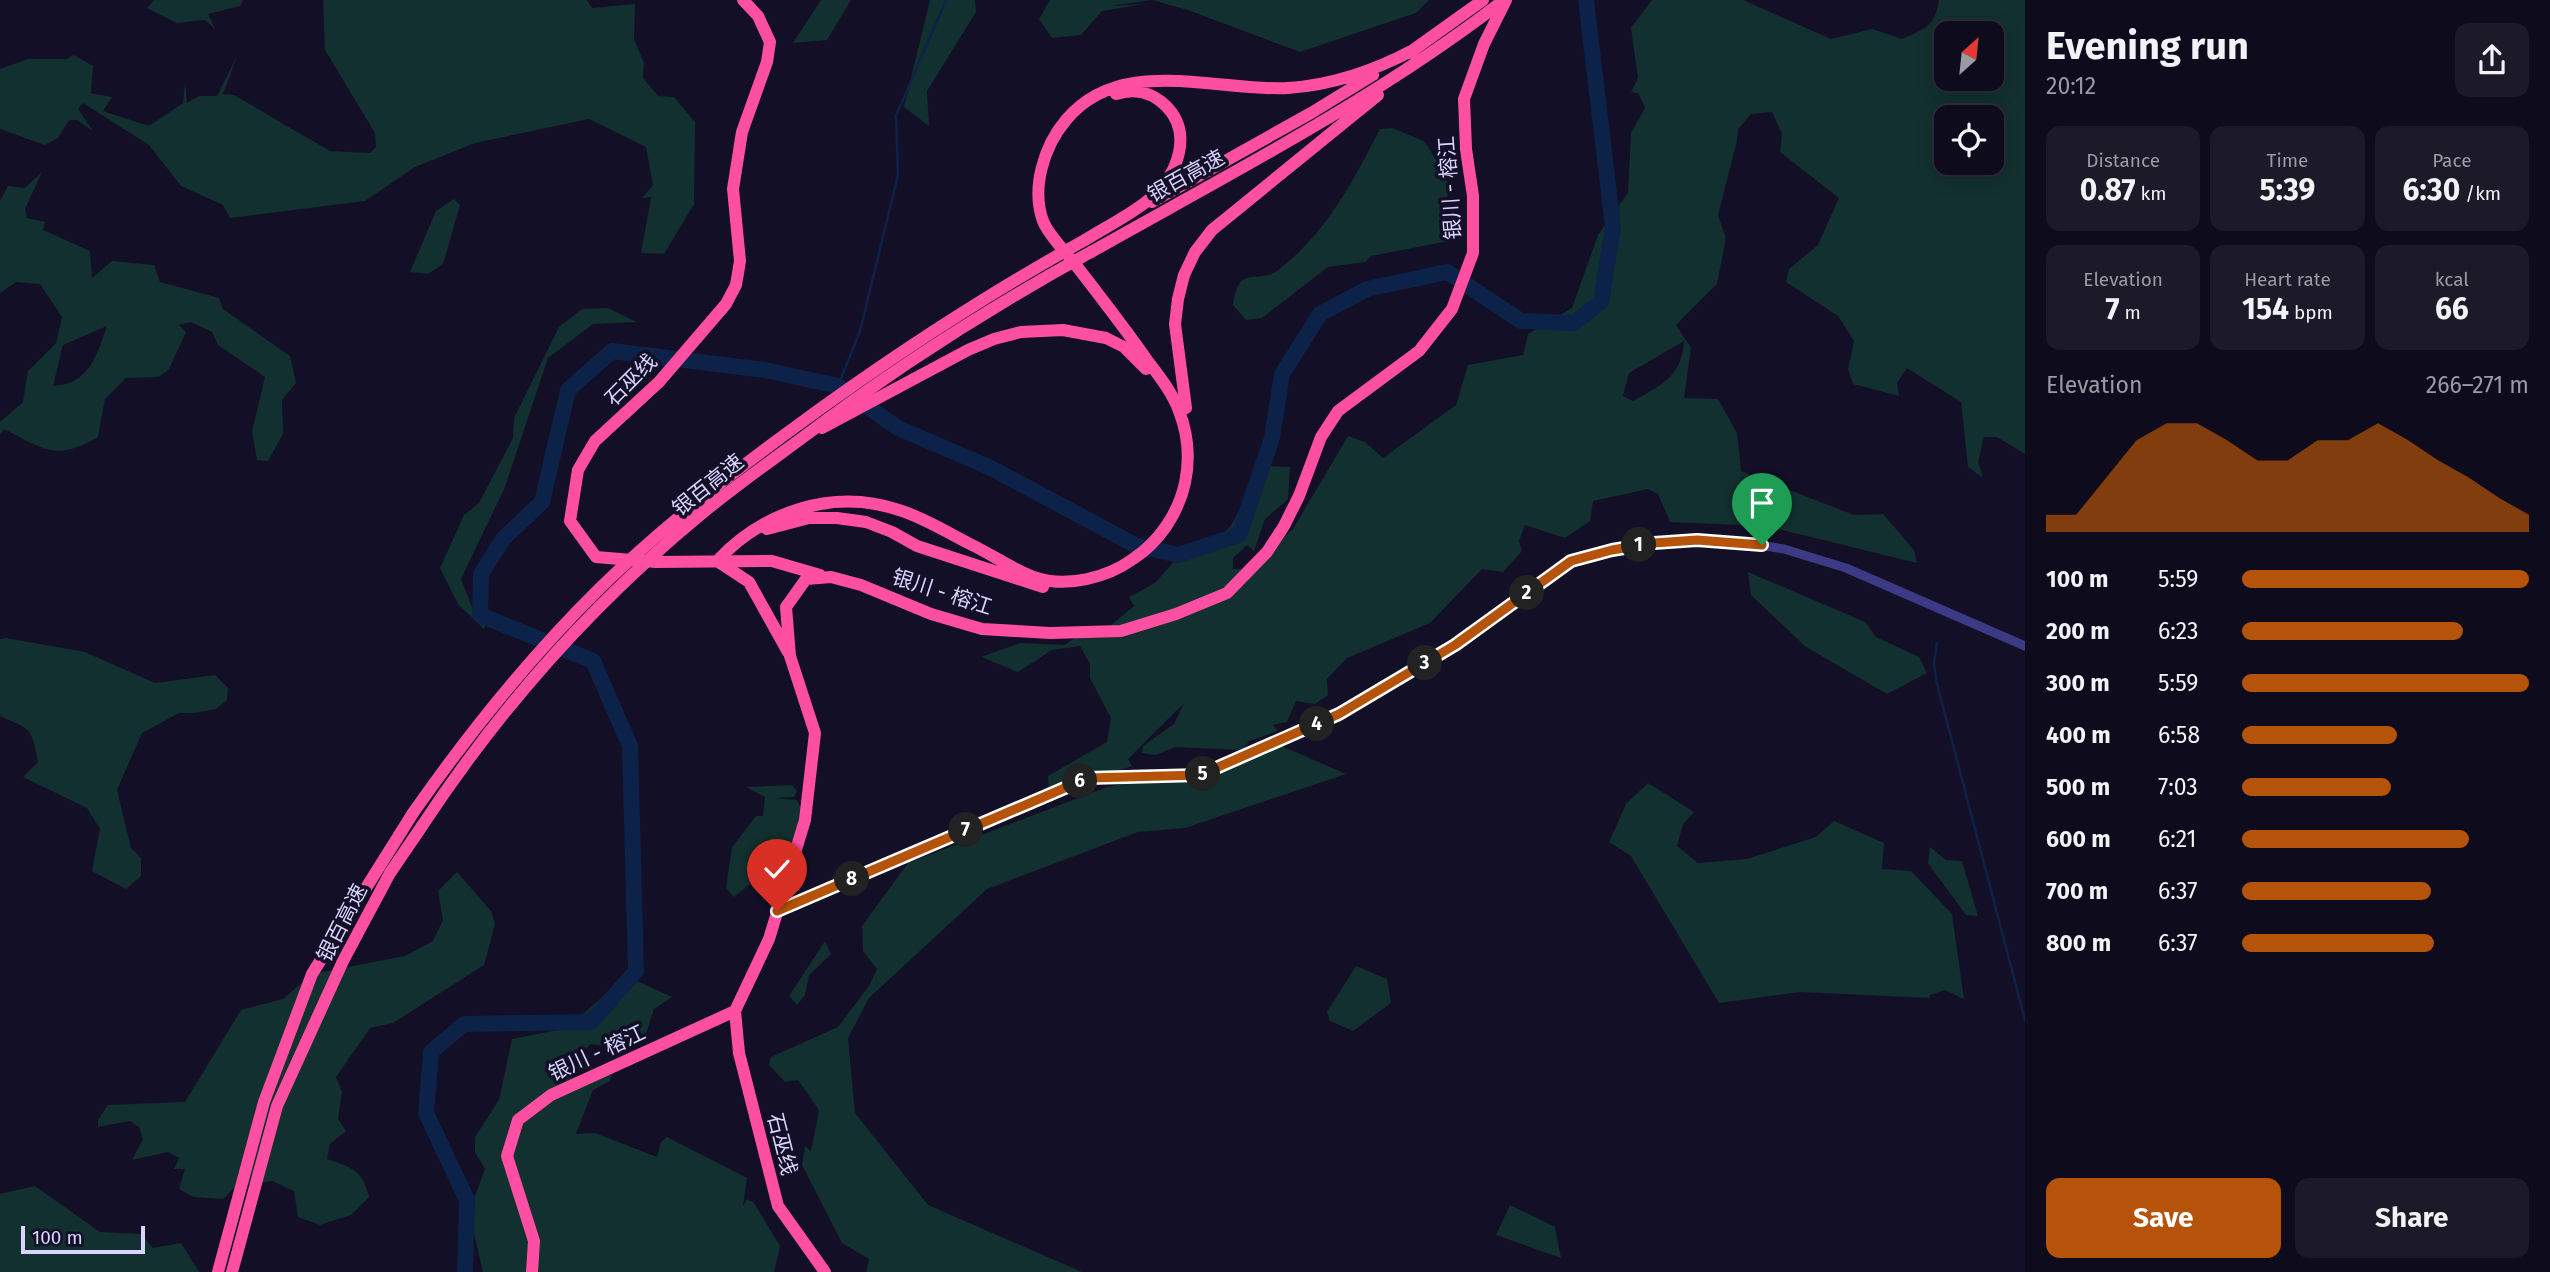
<!DOCTYPE html>
<html lang="en">
<head>
<meta charset="utf-8">
<style>
  body { margin:0; font-family:"Fira Sans","Noto Sans SC",sans-serif; background:#1c1929; color:#f1f3f6; height:100vh; display:flex; flex-direction:column; font-size:26px; white-space:nowrap }
  * { box-sizing:border-box; margin:0 }
  p { font-size:23px; color:#9b9ba3 }
  .icon { flex:none; width:38px; height:38px; fill:none; stroke:currentColor; stroke-width:2; stroke-linecap:round; stroke-linejoin:round }
  .map { position:relative; flex:1; overflow:hidden }
  .panel { display:flex; flex-direction:column; background:#0e0b1c; width:525px }
  .panel>* { flex:none }
  .needle { width:46px; rotate:27deg }
  .tools { position:absolute; left:1934px; top:21px; display:grid; gap:14px }
  .tools a { display:grid; place-items:center; width:70px; height:70px; border-radius:14px; background:#0e0b1c; box-shadow:0 4px 18px #0003,0 0 0 2px #2e2b3b; font-size:35px }
  .scale { position:absolute; left:21px; bottom:18px; width:124px; box-sizing:border-box; padding-left:7px; border:4px solid #d9d4ff; border-top:0; font-size:19px; line-height:24px; white-space:nowrap; color:#d9d4ff; -webkit-text-stroke:5px #130f26; paint-order:stroke }
  .pin { position:absolute; display:grid; place-items:center; width:60px; height:60px; color:#fff; margin:-72px -30px; border-radius:50% 50% 50% 0; rotate:-45deg; box-shadow:0 0 7px #0007 }
  .pin .icon { rotate:45deg }
  .km { position:absolute; width:35px; height:35px; margin:-18px; border-radius:50%; background:#222; color:#fff; font-size:19px; line-height:35px; text-align:center }
  .round { display:grid; place-items:center; flex:none; width:74px; height:74px; border-radius:14px; background:#1c1929 }
  .summary { display:flex; align-items:center; justify-content:space-between; height:119px; padding:0 21px }
  h1 { font-size:38px; font-weight:700; line-height:52px }
  .figures { display:grid; grid-template-columns:repeat(3,1fr); gap:10px; height:119px; padding:7px 21px }
  .figures div { display:grid; align-content:center; border-radius:14px; background:#1c1929; text-align:center }
  .figures b { font-size:30px; font-weight:700 }
  .figures small { font-size:19px; font-weight:400 }
  .figures p { font-size:19px }
  .chart { height:196px; padding:14px 21px }
  .chart p { display:flex; justify-content:space-between }
  .chart svg { width:100%; height:126px; margin-top:7px; fill:#b45309; opacity:.7 }
  .cta { display:flex; gap:14px; margin-top:auto; padding:14px 21px }
  .cta a { flex:1; height:80px; border-radius:14px; background:#b45309; color:#fff; font-size:28px; font-weight:700; line-height:80px; text-align:center }
  .cta a+a { background:#1c1929; color:#f1f3f6 }
  ul { padding:0 21px; list-style:none; font-size:23px }
  li { display:grid; grid-template-columns:112px 84px 1fr; align-items:center; height:52px }
  li i { height:18px; border-radius:9px; background:#b45309 }
  main { display:flex; flex:1; min-height:0 }
  .map>svg:first-child { display:block }
  .green { fill:#12302f; fill-rule:evenodd }
  .lines { fill:none; stroke-linecap:round; stroke-linejoin:round }
  .stream { stroke:#0c2248; stroke-width:2.5 }
  .river { stroke:#0c2248; stroke-width:16 }
  .minor { stroke:#3d3a85; stroke-width:9 }
  .highway { stroke:#ff4fa3; stroke-width:12 }
  .highway-bridge { stroke:#ff4fa3; stroke-width:12 }
  .route-casing { stroke:#fff; stroke-width:14 }
  .route { stroke:#b45309; stroke-width:9 }
  .labels { text-anchor:middle; stroke-width:7; stroke-linejoin:round; paint-order:stroke }
  .street-label { font-size:21px; fill:#d9d4ff; stroke:#130f26 }
</style>
</head>
<body>
<main>
<div class="map">
<svg width="2025" height="1272" viewBox="0 0 2025 1272">
  <rect width="100%" height="100%" fill="#130f26"/>
  <path class="green" d="M 154,0 L 243,0 L 240,6 L 208,14 L 215,29 L 205,20 L 177,23 L 147,8 Z
    M 323,0 L 587,0 L 592,8 L 635,4 L 634,39 L 644,63 L 643,78 L 658,96 L 674,97 L 695,122 L 694,204 L 664,254 L 641,253 L 651,197 L 642,198 L 653,185 L 646,147 L 589,119 L 475,143 L 415,167 L 365,201 L 230,218 L 223,205 L 181,186 L 149,145 L 83,103 L 78,109 L 93,131 L 77,120 L 69,120 L 58,138 L 45,145 L 0,129 L 0,69 L 28,59 L 67,59 L 74,55 L 93,66 L 91,93 L 112,97 L 103,111 L 149,126 L 183,103 L 185,82 L 187,103 L 199,96 L 217,96 L 237,56 L 223,94 L 234,95 L 330,151 L 370,153 L 376,147 L 375,133 L 325,50 Z
    M 821,0 L 851,0 L 827,40 L 793,43 Z
    M 930,0 L 975,0 L 976,12 L 927,91 L 929,126 L 904,107 Z
    M 1050,0 L 1151,0 L 1110,6 L 1144,4 L 1102,11 L 1081,35 L 1052,38 L 1039,19 Z
    M 1152,0 L 1429,0 L 1416,13 L 1300,52 L 1188,10 Z
    M 1652,0 L 1743,0 L 1831,39 L 1872,29 L 1902,39 C 1925,29 1935,26 1939,0 L 2025,0 L 2025,454 L 1997,437 L 1984,437 L 1978,462 L 1983,478 L 1968,467 L 1961,402 L 1907,368 L 1897,383 L 1899,396 L 1853,384 L 1848,369 L 1854,341 L 1838,316 L 1786,282 L 1789,269 L 1818,245 L 1839,198 L 1780,152 L 1782,134 L 1772,112 L 1751,114 L 1738,129 L 1737,141 L 1718,215 L 1726,238 L 1717,284 L 1676,325 L 1691,348 L 1684,398 L 1718,399 L 1737,433 L 1741,471 L 1854,515 L 1883,514 L 1914,550 L 1917,563 L 1766,526 L 1670,522 L 1658,494 L 1648,489 L 1593,501 L 1590,521 L 1565,538 L 1525,525 L 1519,541 L 1522,551 L 1503,572 L 1482,569 L 1430,623 L 1347,658 L 1327,679 L 1328,695 L 1315,704 L 1296,701 L 1287,722 L 1273,725 L 1278,731 L 1249,741 L 1243,750 L 1175,747 L 1156,755 L 1142,753 L 1143,746 L 1174,724 L 1184,703 L 1128,759 L 1132,766 L 1049,795 L 1048,776 L 1107,742 L 1111,718 L 1090,678 L 1090,664 L 1080,646 L 1052,650 L 1018,672 L 981,657 L 1020,643 L 1064,645 L 1078,636 L 1098,636 L 1134,606 L 1129,597 L 1155,583 L 1190,543 C 1251,540 1230,493 1265,472 L 1264,466 L 1290,467 L 1288,499 L 1265,519 L 1254,551 L 1247,545 L 1233,558 L 1233,569 L 1247,569 L 1293,529 L 1348,436 L 1365,442 L 1383,458 L 1456,405 L 1468,365 L 1523,355 L 1528,334 L 1572,308 L 1598,235 L 1628,193 L 1631,133 L 1645,108 L 1639,94 L 1631,92 L 1638,78 L 1631,28 ZM 1946,33 L 1992,33 L 1992,79 L 1946,79 ZM 1946,117 L 1992,117 L 1992,163 L 1946,163 ZM 1684,341 C 1682,376 1662,385 1633,401 L 1623,396 L 1629,373 Z
    M 1392,128 L 1424,141 L 1447,177 L 1449,241 L 1371,256 L 1365,262 L 1328,267 L 1262,318 L 1246,320 L 1233,305 C 1239,262 1256,286 1278,270 C 1326,234 1353,181 1380,129 Z
    M 42,172 L 25,209 L 27,218 L 45,222 L 43,230 L 90,251 L 92,278 L 112,261 L 154,265 L 160,282 L 219,298 L 223,309 L 290,356 L 296,383 L 282,400 L 283,434 L 268,461 L 257,460 L 252,431 L 265,377 L 218,345 L 212,332 L 191,322 L 179,325 L 186,332 L 169,369 L 159,377 L 126,378 L 105,399 L 98,437 C 55,462 44,449 4,429 L 0,434 L 0,422 L 23,402 L 28,371 L 56,343 L 62,317 L 40,284 L 16,282 L 0,293 L 0,201 L 8,186 L 25,188 ZM 107,326 C 96,357 89,384 53,386 L 63,345 Z
    M 454,199 L 460,205 L 443,264 L 428,274 L 410,272 L 436,211 Z
    M 608,308 L 637,322 L 593,324 L 548,358 L 505,487 L 461,579 L 473,610 L 487,621 L 484,629 L 458,604 L 440,568 L 464,515 L 479,503 L 513,438 L 514,418 L 559,327 L 582,309 Z
    M 1748,572 L 1865,622 L 1876,637 L 1919,657 L 1927,673 L 1887,694 L 1806,647 L 1751,595 Z
    M 6,638 L 85,652 L 155,683 L 215,675 L 228,688 L 227,700 L 216,709 L 194,713 L 179,713 L 142,733 L 117,790 L 131,848 L 141,858 L 141,876 L 126,889 L 92,871 L 100,829 L 87,808 L 23,777 L 38,762 C 31,727 32,730 0,716 L 0,639 Z
    M 1277,744 L 1346,774 L 1185,828 L 1138,832 L 987,889 L 869,998 L 848,1038 L 855,1113 L 928,1205 L 1082,1272 L 866,1272 L 869,1259 L 842,1243 L 802,1165 L 805,1146 L 811,1151 L 819,1110 L 798,1080 L 785,1082 L 769,1065 L 771,1057 L 838,1027 L 869,986 L 877,969 L 863,951 L 862,926 L 908,863 L 1107,787 L 1249,760 Z
    M 1648,783 L 1694,812 L 1683,824 L 1677,846 L 1698,863 L 1747,859 L 1816,837 L 1834,821 L 1884,843 L 1882,869 L 1911,871 L 1952,914 L 1964,999 L 1945,990 L 1930,995 L 1930,998 L 1800,992 L 1719,1003 L 1631,856 L 1609,842 L 1626,804 Z
    M 792,785 L 797,791 L 794,797 L 774,798 L 797,800 L 801,808 L 789,870 L 783,869 L 777,879 L 749,885 L 734,897 L 726,888 L 732,847 L 756,816 L 763,816 L 765,797 L 746,787 Z
    M 1930,847 L 1946,860 L 1962,861 L 1978,916 L 1966,915 L 1928,863 Z
    M 457,872 L 491,911 L 495,924 L 484,965 L 393,1023 L 370,1028 L 336,1077 L 342,1092 L 338,1119 L 346,1131 L 330,1144 L 327,1159 C 351,1167 363,1170 369,1197 L 351,1215 L 320,1225 L 298,1217 L 294,1191 L 272,1181 L 236,1186 L 223,1199 L 193,1197 L 179,1189 L 185,1169 L 174,1169 L 179,1158 L 168,1152 L 132,1160 L 143,1139 L 139,1127 L 130,1121 L 98,1127 L 98,1120 L 108,1105 L 185,1102 L 241,1010 L 283,999 L 312,974 L 405,956 L 433,941 L 443,920 L 438,891 Z
    M 825,941 L 831,954 L 809,975 L 805,995 L 797,1005 L 789,996 Z
    M 1356,966 L 1387,979 L 1391,1003 L 1353,1031 L 1330,1021 L 1327,1012 Z
    M 626,976 L 672,997 L 654,1009 L 646,1034 L 629,1049 L 590,1044 L 572,1067 L 581,1084 L 612,1074 L 610,1081 L 593,1090 L 576,1134 L 595,1133 L 657,1157 L 661,1142 L 667,1137 L 747,1178 L 743,1206 L 747,1199 L 754,1203 L 780,1246 L 774,1272 L 483,1272 L 469,1212 L 485,1169 L 475,1152 L 475,1137 L 499,1100 L 512,1039 L 567,1028 Z
    M 35,1186 L 100,1232 L 141,1234 L 153,1248 L 181,1243 L 199,1272 L 0,1272 L 0,1194 Z
    M 1510,1205 L 1555,1227 L 1561,1258 L 1496,1235 Z"/>
  <g class="lines">
    <path class="stream" d="M 838,386 L 860,331 L 898,175 L 896,116 L 946,0
      M 1937,643 L 1934,662 L 1936,680 L 2025,1020"/>
    <path class="river" d="M 465,1272 L 467,1200 L 426,1113 L 431,1052 L 464,1024 L 591,1022 L 636,971 L 630,746 L 593,661 L 480,615 L 481,574 L 503,539 L 542,502 L 568,390 L 612,351 L 765,370 L 838,386 L 898,428 L 989,467 L 1135,545 L 1178,555 L 1239,535 L 1272,438 L 1282,374 L 1320,314 L 1367,289 L 1447,272 L 1521,321 L 1574,323 L 1601,302 L 1613,227 L 1586,0"/>
    <path class="minor" d="M 777,911 L 1088,778 L 1200,775 L 1339,714 L 1455,644 L 1571,561 L 1612,550 L 1654,543 L 1697,540 L 1741,542 L 1784,549 L 1846,568 L 2025,646"/>
    <path class="highway" d="M 743,0 L 758,16 L 770,42 L 767,62 L 742,132 L 733,189 L 740,261 L 736,285 L 726,304 L 659,382 L 595,441 L 578,470 L 570,521 L 596,557 L 656,562 L 772,561 L 820,575
      M 1409,53 L 1483,0
      M 1152,202 L 1311,113 L 1373,75
      M 1085,240 C 1104,228 1138,211 1153,196 C 1178,173 1193,133 1166,106 C 1152,92 1134,88 1116,94
      M 1091,252 C 1231,173 1376,99 1504,0
      M 1186,408 L 1175,324 L 1178,299 L 1184,275 L 1195,252 L 1212,230 L 1378,95
      M 822,428 L 968,350 L 994,339 L 1021,332 L 1063,330 L 1106,338 L 1124,347 L 1146,369
      M 767,529 L 809,518 L 837,518 L 866,522 L 892,532 L 917,546 L 1043,587
      M 717,561 C 764,511 833,488 899,510 C 925,518 948,533 972,545 C 993,555 1015,571 1037,578 C 1068,588 1108,577 1133,559 C 1159,542 1178,514 1185,483 C 1190,459 1188,434 1179,411 C 1172,392 1159,376 1147,360 C 1124,327 1099,295 1075,264 C 1065,251 1049,236 1043,221 C 1031,188 1044,146 1066,120 C 1121,54 1215,92 1288,88 C 1334,85 1376,70 1415,49
      M 717,561 L 749,582 L 788,652
      M 735,1011 L 739,1053 L 778,1206 L 825,1272
      M 218,1272 L 264,1102 L 312,974 L 413,813
      M 232,1272 L 277,1106 L 343,961 L 390,873 L 422,826
      M 532,1272 L 534,1241 L 507,1156 L 518,1120 L 551,1095 L 735,1011 L 769,939 L 805,820 L 815,733 L 790,656 L 786,607 L 806,579 L 831,577 L 861,585 L 931,614 L 982,629 L 1050,633 L 1121,631 L 1176,614 L 1227,593 L 1267,552 L 1284,526 L 1299,496 L 1321,437 L 1338,411 L 1419,351 L 1452,309 L 1473,253 L 1473,196 L 1466,149 L 1464,99 L 1484,44 L 1506,0"/>
    <path class="highway-bridge" d="M 413,813 C 469,733 530,657 599,589 C 659,530 724,479 791,430 C 885,361 982,297 1085,240
      M 422,826 C 499,709 592,604 700,515 C 733,488 768,463 802,438 C 894,369 990,307 1091,252"/>
  </g>
  <g class="lines">
    <defs>
      <path id="route" d="M 777,911 L 1088,778 L 1200,775 L 1339,714 L 1455,645 L 1571,561 L 1612,550 L 1654,543 L 1697,540 L 1762,545"/>
    </defs>
    <use href="#route" class="route-casing"/>
    <use href="#route" class="route"/>
  </g>
  <g class="labels">
    <g class="street-label">
      <text transform="translate(1186 176) rotate(-29)" y="7">银百高速</text>
      <text transform="translate(1450 188) rotate(-94)" y="7">银川 - 榕江</text>
      <text transform="translate(631 380) rotate(-45)" y="7">石巫线</text>
      <text transform="translate(708 485) rotate(-39)" y="7">银百高速</text>
      <text transform="translate(942 592) rotate(18)" y="7">银川 - 榕江</text>
      <text transform="translate(342 923) rotate(-63)" y="7">银百高速</text>
      <text transform="translate(597 1053) rotate(-25)" y="7">银川 - 榕江</text>
      <text transform="translate(782 1144) rotate(76)" y="7">石巫线</text>
    </g>
  </g>
</svg>
<div class="tools">
<a><svg class="needle" viewBox="-14 -14 28 28"><path d="M0-13l5 13h-10z" fill="#e53935"/><path d="M0 13l5-13h-10z" fill="#9b9ba3"/></svg></a>
<a><svg class="icon" aria-label="locate" viewBox="0 0 24 24"><circle cx="12" cy="12" r="6"/><path d="M12 2v4M12 18v4M2 12h4M18 12h4"/></svg></a>
</div>
<div class="scale">100 m</div>
<div class="pin" style="left:1762px;top:545px;background:#1e9e55"><svg class="icon" aria-label="arrive" viewBox="0 0 24 24"><path d="M6 21V4h12l-3 4 3 4H6"/></svg></div>
<div class="pin" style="left:777px;top:911px;background:#d93025"><svg class="icon" aria-label="check" viewBox="0 0 24 24"><path d="M5 12l5 5 9-10"/></svg></div>
<b class="km" style="left:1639px;top:545px">1</b>
<b class="km" style="left:1527px;top:593px">2</b>
<b class="km" style="left:1425px;top:663px">3</b>
<b class="km" style="left:1317px;top:724px">4</b>
<b class="km" style="left:1203px;top:774px">5</b>
<b class="km" style="left:1080px;top:781px">6</b>
<b class="km" style="left:966px;top:830px">7</b>
<b class="km" style="left:852px;top:879px">8</b>
</div>
<section class="panel">
<div class="summary"><div><h1>Evening run</h1><p>20:12</p></div><a class="round"><svg class="icon" aria-label="share" viewBox="0 0 24 24"><path d="M12 15V3M7 8l5-5 5 5M5 13v7h14v-7"/></svg></a></div>
<div class="figures">
<div><p>Distance</p><b>0.87<small> km</small></b></div>
<div><p>Time</p><b>5:39</b></div>
<div><p>Pace</p><b>6:30<small> /km</small></b></div>
</div>
<div class="figures">
<div><p>Elevation</p><b>7<small> m</small></b></div>
<div><p>Heart rate</p><b>154<small> bpm</small></b></div>
<div><p>kcal</p><b>66</b></div>
</div>
<div class="chart"><p><span>Elevation</span>266–271 m</p>
<svg viewBox="0 0 160 44" preserveAspectRatio="none"><path d="M0 44V38L10 38L20 25L30 12L40 6L50 6L60 12L70 19L80 19L90 12L100 12L110 6L120 12L130 19L140 25L150 32L160 38V44z"/></svg>
</div>
<ul>
<li><b>100 m</b>5:59<i style="width:100%"></i></li>
<li><b>200 m</b>6:23<i style="width:77%"></i></li>
<li><b>300 m</b>5:59<i style="width:100%"></i></li>
<li><b>400 m</b>6:58<i style="width:54%"></i></li>
<li><b>500 m</b>7:03<i style="width:52%"></i></li>
<li><b>600 m</b>6:21<i style="width:79%"></i></li>
<li><b>700 m</b>6:37<i style="width:66%"></i></li>
<li><b>800 m</b>6:37<i style="width:67%"></i></li>
</ul>
<div class="cta"><a>Save</a><a>Share</a></div>
</section>
</main>
</body>
</html>
